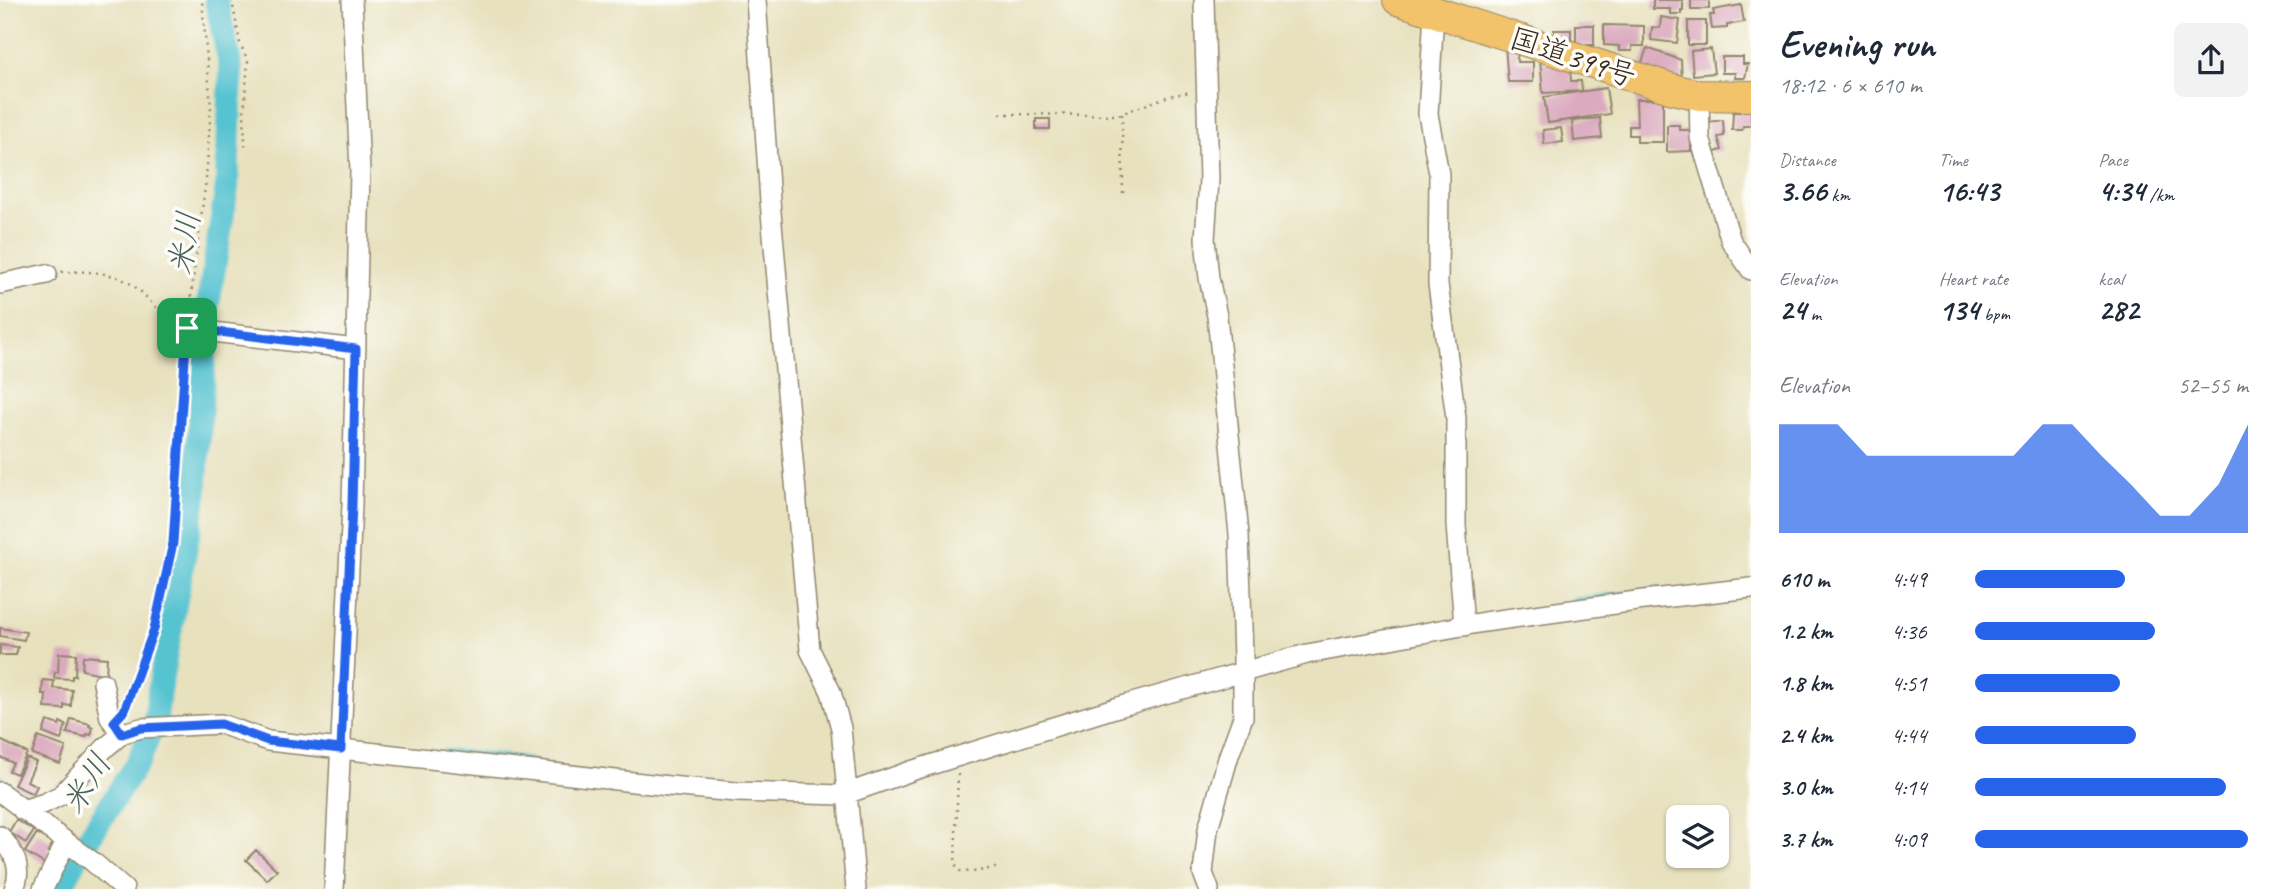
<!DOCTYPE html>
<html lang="en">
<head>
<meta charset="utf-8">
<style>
  body { margin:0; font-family:Caveat,"Klee One",sans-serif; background:#f2f2f3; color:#1f2937; height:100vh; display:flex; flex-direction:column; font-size:26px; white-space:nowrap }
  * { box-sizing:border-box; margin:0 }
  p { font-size:23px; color:#747a83 }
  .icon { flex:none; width:38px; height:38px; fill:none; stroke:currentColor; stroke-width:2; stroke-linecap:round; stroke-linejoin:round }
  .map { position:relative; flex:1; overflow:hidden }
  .panel { display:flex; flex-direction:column; background:#fff; width:525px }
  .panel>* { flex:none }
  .controls { position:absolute; left:1666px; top:805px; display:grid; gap:14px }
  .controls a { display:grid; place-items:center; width:63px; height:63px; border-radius:10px; background:#fff; box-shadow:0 2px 5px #0004; font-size:35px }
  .pin { position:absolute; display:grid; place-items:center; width:60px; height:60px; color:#fff; margin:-30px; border-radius:14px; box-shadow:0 4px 10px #0006 }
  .round { display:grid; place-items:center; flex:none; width:74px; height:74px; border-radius:10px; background:#f2f2f3 }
  .summary { display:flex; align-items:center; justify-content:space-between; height:119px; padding:0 28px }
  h1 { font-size:38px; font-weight:700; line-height:52px }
  .figures { display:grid; grid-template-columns:repeat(3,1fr); gap:10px; height:119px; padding:7px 28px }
  .figures div { display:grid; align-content:center }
  .figures b { font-size:30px; font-weight:700 }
  .figures small { font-size:19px; font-weight:400 }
  .figures p { font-size:19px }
  .chart { height:196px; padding:14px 28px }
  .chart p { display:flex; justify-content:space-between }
  .chart svg { width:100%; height:126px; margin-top:7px; fill:#2563eb; opacity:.7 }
  ul { padding:0 28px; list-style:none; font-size:23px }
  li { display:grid; grid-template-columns:112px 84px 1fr; align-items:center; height:52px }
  li i { height:18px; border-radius:9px; background:#2563eb }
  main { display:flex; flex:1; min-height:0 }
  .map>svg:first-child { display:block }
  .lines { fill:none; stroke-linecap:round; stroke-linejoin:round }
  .stream { stroke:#57c3d1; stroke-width:4.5 }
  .river { stroke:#57c3d1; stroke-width:24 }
  .building { fill:#dbaabf }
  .minor-casing { stroke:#91866e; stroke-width:22 }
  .highway-casing { stroke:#91866e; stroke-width:32 }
  .path { stroke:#91866e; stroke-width:2.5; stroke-dasharray:2 5; stroke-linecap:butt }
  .minor { stroke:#fff; stroke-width:19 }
  .highway { stroke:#f2c36a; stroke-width:30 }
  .route-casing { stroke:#fff; stroke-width:14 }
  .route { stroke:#2563eb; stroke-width:9 }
  .labels { text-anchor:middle; stroke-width:7; stroke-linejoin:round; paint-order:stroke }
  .street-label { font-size:30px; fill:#3b2a1e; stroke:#fdfcf7 }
  .water-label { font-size:32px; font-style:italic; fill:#45605d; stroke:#fdfcf7 }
</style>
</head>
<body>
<main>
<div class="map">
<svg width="1751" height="889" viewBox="0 0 1751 889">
  <rect width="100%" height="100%" fill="#fdfcf7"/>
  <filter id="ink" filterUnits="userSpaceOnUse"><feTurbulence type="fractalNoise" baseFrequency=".0143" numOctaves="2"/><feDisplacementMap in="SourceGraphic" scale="14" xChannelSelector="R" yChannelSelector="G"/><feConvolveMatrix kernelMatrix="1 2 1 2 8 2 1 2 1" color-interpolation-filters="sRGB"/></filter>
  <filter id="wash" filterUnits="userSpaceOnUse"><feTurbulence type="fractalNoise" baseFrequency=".00686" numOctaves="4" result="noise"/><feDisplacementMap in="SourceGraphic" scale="28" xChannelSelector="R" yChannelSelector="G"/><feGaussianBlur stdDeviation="1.57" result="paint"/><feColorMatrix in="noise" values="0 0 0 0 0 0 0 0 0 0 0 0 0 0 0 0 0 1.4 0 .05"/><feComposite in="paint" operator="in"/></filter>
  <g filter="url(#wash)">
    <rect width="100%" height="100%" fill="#e7e1be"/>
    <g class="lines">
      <path class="stream" d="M 1573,600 L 1658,589
        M 444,751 L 514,757 L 536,762
        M 0,777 C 11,789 22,795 38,796"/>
      <path class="river" d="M 60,889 L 78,855 L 139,760 L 156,718 L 159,691 L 195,497 L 207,312 L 227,187 L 231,68 L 216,0"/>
    </g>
    <g id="blocks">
      <path class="building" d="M 1653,0 L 1683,0 L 1683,10 L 1681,10 L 1681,14 L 1670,14 L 1670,9 L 1653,9 Z
        M 1691,0 L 1709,0 L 1709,9 L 1691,9 Z
        M 1741,5 L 1744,22 L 1727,25 L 1727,28 L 1712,29 L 1710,15 L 1714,15 L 1713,10 Z
        M 1661,17 L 1680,20 L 1677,43 L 1651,40 L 1652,27 L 1660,28 Z
        M 1688,21 L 1706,21 L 1706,45 L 1688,45 Z
        M 1576,25 L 1594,25 L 1594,45 L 1576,45 Z
        M 1604,25 L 1644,26 L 1644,46 L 1632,46 L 1632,51 L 1619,51 L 1619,46 L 1604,45 Z
        M 1554,30 L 1571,30 L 1571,40 L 1554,39 Z
        M 1505,46 L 1518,48 L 1517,62 L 1533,62 L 1533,82 L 1508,82 Z
        M 1647,48 L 1681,60 L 1682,82 L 1640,68 Z
        M 1711,49 L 1714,73 L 1693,75 L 1691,51 Z
        M 1722,57 L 1743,57 L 1743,64 L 1748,64 L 1745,78 L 1735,78 L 1735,73 L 1722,73 Z
        M 1540,60 L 1570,67 L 1571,81 L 1581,81 L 1582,91 L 1543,93 Z
        M 1606,88 L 1610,114 L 1548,123 L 1544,97 Z
        M 1636,99 L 1663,99 L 1663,142 L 1637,142 L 1637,135 L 1629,135 L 1629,126 L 1637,126 Z
        M 1740,107 L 1751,108 L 1751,126 L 1743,126 L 1742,130 L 1732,130 L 1733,112 L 1740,112 Z
        M 1600,118 L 1602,138 L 1574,141 L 1572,121 Z
        M 1036,119 L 1050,119 L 1050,129 L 1036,129 Z
        M 1723,120 L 1724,136 L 1718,137 L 1722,150 L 1712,153 L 1707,122 Z
        M 1667,125 L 1679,125 L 1679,130 L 1691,130 L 1691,151 L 1667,152 Z
        M 1561,128 L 1563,142 L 1544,144 L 1543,130 Z
        M 0,628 L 26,632 L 24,640 L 0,636 Z
        M 0,645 L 18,647 L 16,655 L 0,655 Z
        M 59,653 L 76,654 L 75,676 L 72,676 L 72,679 L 54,678 L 55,672 L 58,672 Z
        M 83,656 L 107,658 L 106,675 L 82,670 Z
        M 43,680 L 54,681 L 53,688 L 72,690 L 71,706 L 64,705 L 64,709 L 45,708 L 46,694 L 42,694 Z
        M 71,719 L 90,724 L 89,726 L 93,728 L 91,735 L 87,734 L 86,737 L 67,733 Z
        M 47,721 L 59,725 L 60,722 L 66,725 L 61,740 L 43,733 Z
        M 38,737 L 66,747 L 60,764 L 32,754 Z
        M 0,740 L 27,753 L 17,774 L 9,771 L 13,763 L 0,757 Z
        M 27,758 L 36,762 L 27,781 L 37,786 L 33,794 L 14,785 Z
        M 16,820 L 34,831 L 26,843 L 9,832 Z
        M 37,833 L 53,843 L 48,851 L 52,854 L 45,864 L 25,852 Z
        M 256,850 L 277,870 L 267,880 L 246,860 Z"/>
    </g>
  </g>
  <g filter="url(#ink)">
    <use href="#blocks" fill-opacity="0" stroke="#91866e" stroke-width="2"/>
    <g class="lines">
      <defs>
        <path id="minor" d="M 756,0 L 770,201 L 810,650 L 831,692 L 841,728 L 856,889
          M 1204,0 L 1209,180 L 1205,239 L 1209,278 L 1217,316 L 1239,534 L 1243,657 L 1243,717 L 1229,755 L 1208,829 L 1203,873 L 1209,889
          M 1434,12 L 1428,114 L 1439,174 L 1438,284 L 1456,418 L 1456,525 L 1464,626
          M 1699,95 L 1700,138 L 1731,241 L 1751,270
          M 0,284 L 47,274
          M 174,322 L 187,328 L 213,332 L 356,349
          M 103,683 L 110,718 L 122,734
          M 0,792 L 93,862 L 124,889
          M 22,810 L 45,803 L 61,795 L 105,748 L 123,733 L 141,728 L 221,724 L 268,741 L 341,749 L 669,786 L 736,792 L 843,795 L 914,770 L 1118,707 L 1307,654 L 1484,622 L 1644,600 L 1751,588
          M 0,836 C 14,852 23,868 14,889
          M 43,889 L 62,850 L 64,840
          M 334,889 L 352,505 L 360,171 L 352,0"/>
        <path id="highway" d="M 1398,0 L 1673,89 L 1699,95 L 1751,96"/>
      </defs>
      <use href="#minor" class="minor-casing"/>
      <use href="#highway" class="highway-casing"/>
      <path class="path" d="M 232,0 L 240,43 L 248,61 L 244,112 L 245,146
        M 1000,114 L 1118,115 L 1169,96 L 1190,92
        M 1122,114 L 1123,198
        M 61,272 C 86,271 115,271 135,287 C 145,294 153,306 163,314
        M 189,311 L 206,179 L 211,107 L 202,0
        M 125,705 L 154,629 L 173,543 L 186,345
        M 958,774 L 955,864 L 960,871 L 973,872 L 1000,867"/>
      <use href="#minor" class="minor"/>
      <use href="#highway" class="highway"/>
    </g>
  </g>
  <g class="lines" filter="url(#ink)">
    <defs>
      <path id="route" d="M 187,328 L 356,349 L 352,505 L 341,749 L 268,741 L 221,724 L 141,728 L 122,734 L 114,722 L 124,711 L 154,629 L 173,543 Z"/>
    </defs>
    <use href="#route" class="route-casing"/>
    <use href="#route" class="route"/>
  </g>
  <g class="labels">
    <g class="street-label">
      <text transform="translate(1573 57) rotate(18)" y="10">国道399号</text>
    </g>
    <g class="water-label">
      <text transform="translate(184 243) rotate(-81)" y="11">米川</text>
      <text transform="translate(86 783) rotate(-58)" y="11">米川</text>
    </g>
  </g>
</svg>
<div class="controls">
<a><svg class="icon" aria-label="layers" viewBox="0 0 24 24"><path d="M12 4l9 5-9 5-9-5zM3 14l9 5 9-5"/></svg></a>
</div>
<div class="pin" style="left:187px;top:328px;background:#1e9e55"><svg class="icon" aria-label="arrive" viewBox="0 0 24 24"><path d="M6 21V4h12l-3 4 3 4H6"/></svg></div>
</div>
<section class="panel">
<div class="summary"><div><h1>Evening run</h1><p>18:12 · 6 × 610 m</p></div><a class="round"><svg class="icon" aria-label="share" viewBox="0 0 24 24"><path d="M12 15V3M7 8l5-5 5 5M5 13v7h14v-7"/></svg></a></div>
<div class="figures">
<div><p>Distance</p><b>3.66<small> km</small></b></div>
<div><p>Time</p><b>16:43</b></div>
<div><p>Pace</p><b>4:34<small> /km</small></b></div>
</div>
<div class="figures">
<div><p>Elevation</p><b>24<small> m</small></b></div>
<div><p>Heart rate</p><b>134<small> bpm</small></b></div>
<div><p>kcal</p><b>282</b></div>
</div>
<div class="chart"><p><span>Elevation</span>52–55 m</p>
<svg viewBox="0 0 160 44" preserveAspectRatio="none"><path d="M0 44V6L10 6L20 6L30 17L40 17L50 17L60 17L70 17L80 17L90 6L100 6L110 17L120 27L130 38L140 38L150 27L160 6V44z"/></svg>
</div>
<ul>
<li><b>610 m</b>4:49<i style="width:55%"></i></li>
<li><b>1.2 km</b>4:36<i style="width:66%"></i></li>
<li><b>1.8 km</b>4:51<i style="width:53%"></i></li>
<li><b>2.4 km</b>4:44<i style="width:59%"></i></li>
<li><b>3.0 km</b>4:14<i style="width:92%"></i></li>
<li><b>3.7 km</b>4:09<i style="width:100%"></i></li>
</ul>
</section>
</main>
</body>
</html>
